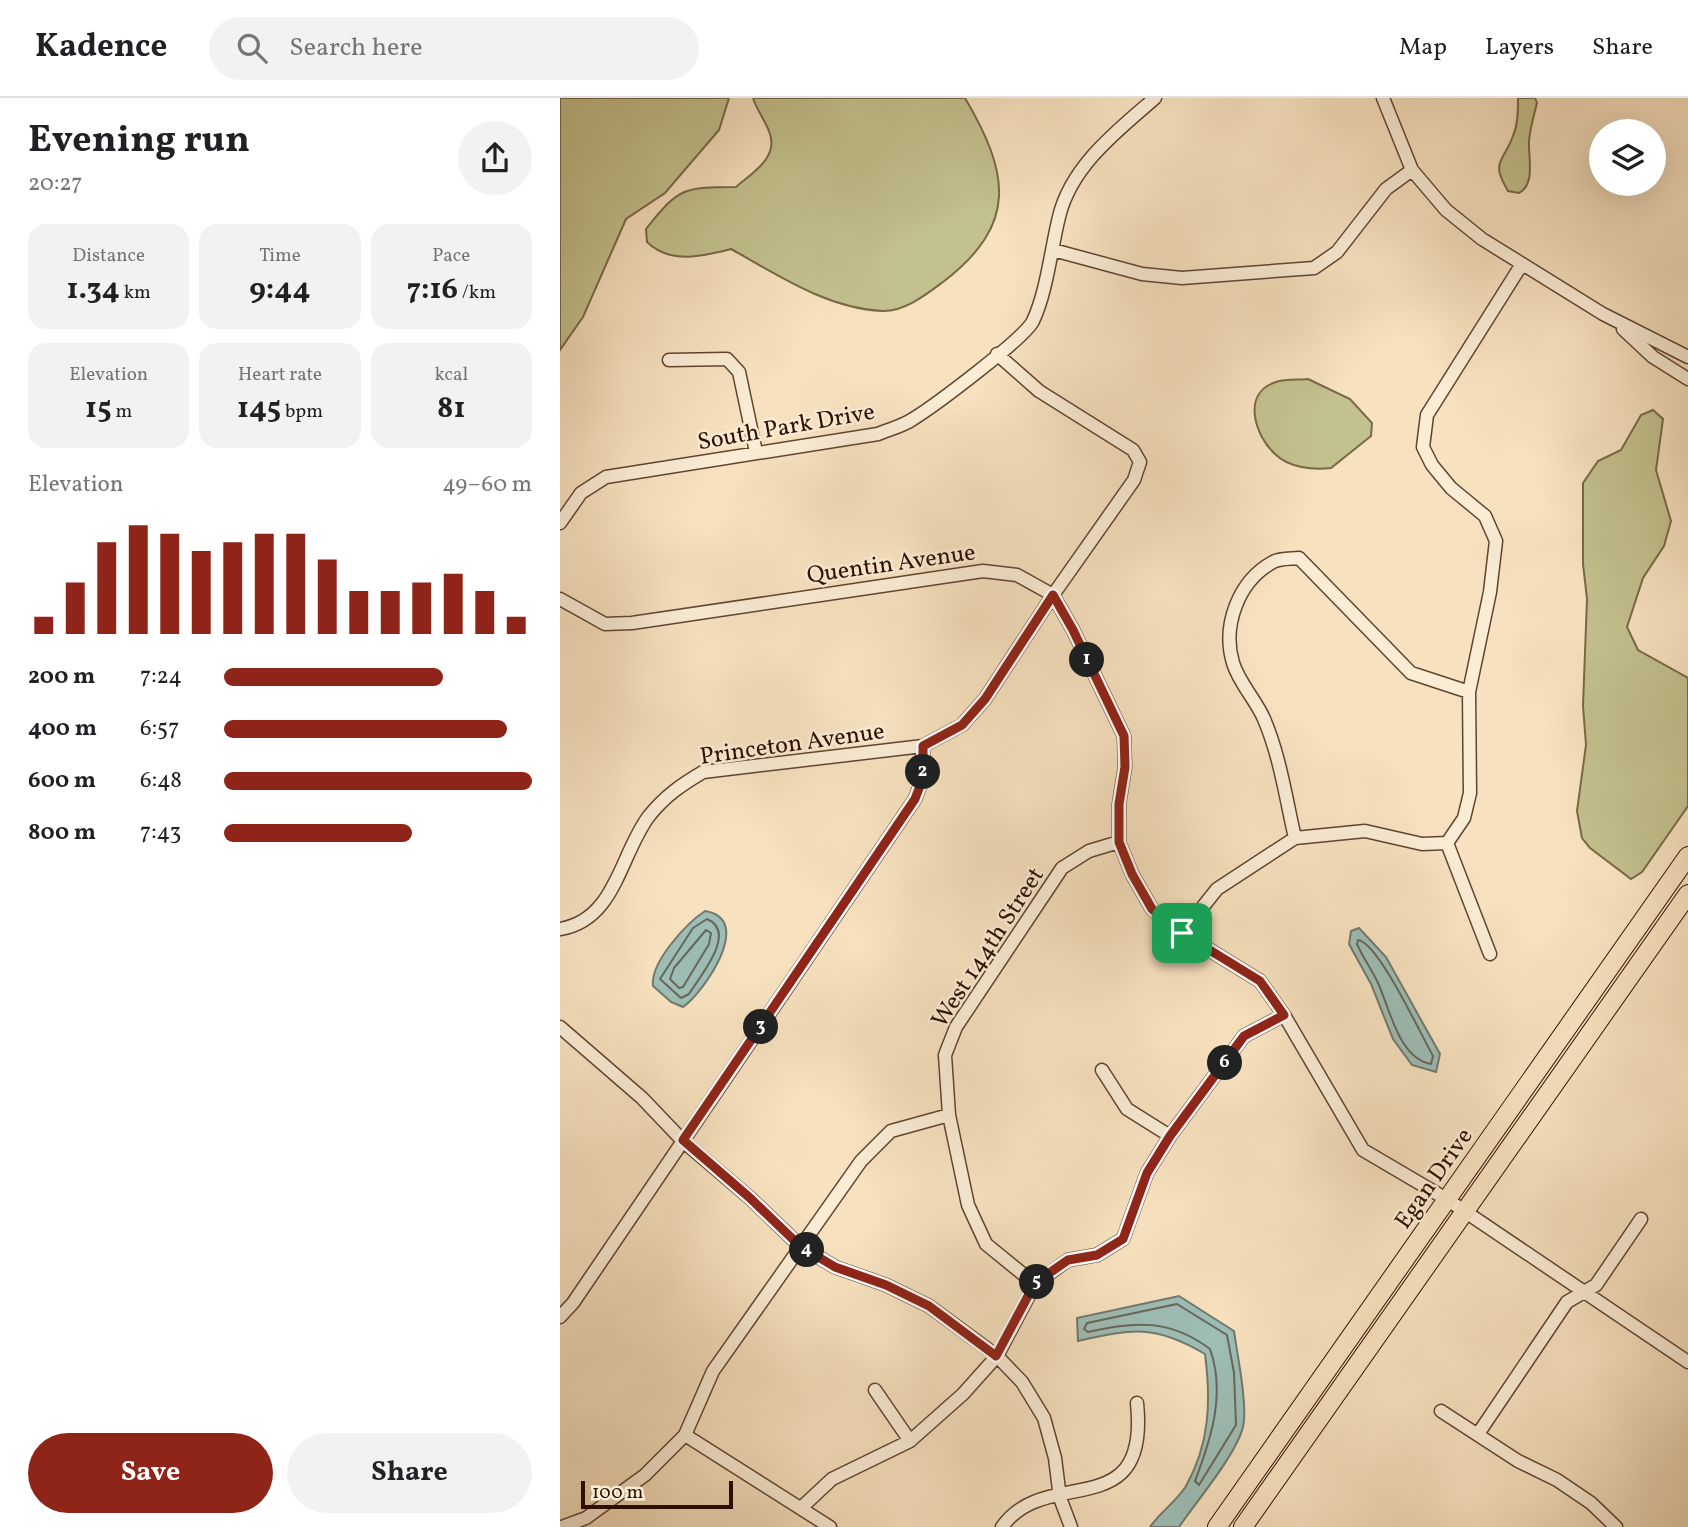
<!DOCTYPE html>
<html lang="en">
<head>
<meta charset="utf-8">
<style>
  body { margin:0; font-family:Vollkorn,serif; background:#f2f2f2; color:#202124; height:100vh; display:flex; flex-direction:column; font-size:26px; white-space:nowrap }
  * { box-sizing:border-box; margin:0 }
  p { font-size:23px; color:#757577 }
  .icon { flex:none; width:38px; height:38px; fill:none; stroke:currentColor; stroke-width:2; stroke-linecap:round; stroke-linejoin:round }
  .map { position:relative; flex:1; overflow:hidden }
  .drawer { display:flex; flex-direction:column; background:#fff; width:560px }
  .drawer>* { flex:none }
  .buttons { position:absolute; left:1029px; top:21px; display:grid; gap:14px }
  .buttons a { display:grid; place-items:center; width:77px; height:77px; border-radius:50%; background:#fff; box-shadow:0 7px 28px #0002; font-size:35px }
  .scale { position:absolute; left:21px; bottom:18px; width:152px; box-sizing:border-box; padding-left:7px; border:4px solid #2f1000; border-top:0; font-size:19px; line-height:24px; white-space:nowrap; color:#2f1000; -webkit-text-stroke:5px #faecd5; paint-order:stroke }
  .pin { position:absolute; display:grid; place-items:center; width:60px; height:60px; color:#fff; margin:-30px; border-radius:14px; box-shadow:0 4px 10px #0006 }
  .km { position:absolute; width:35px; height:35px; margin:-18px; border-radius:50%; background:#222; color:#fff; font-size:19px; line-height:35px; text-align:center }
  .round { display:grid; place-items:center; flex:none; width:74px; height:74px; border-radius:37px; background:#f2f2f2 }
  .head { display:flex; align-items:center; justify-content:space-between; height:119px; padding:0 28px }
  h1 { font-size:38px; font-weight:700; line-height:52px }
  .stats { display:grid; grid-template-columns:repeat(3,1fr); gap:10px; height:119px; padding:7px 28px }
  .stats div { display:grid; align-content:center; border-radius:18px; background:#f2f2f2; text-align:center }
  .stats b { font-size:30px; font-weight:700 }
  .stats small { font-size:19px; font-weight:400 }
  .stats p { font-size:19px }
  .chart { height:196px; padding:14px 28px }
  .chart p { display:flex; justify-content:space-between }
  .chart svg { width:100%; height:126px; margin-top:7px; stroke:#8f2418; stroke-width:6 }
  .action { display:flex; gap:14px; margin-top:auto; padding:14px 28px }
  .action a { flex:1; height:80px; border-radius:42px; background:#8f2418; color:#fff; font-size:28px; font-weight:700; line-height:80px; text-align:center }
  .action a+a { background:#f2f2f2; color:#202124 }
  ul { padding:0 28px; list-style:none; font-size:23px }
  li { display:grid; grid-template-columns:112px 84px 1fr; align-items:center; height:52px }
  li i { height:18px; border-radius:9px; background:#8f2418 }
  header { display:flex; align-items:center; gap:42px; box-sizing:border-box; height:98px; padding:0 35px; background:#fff; border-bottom:2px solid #e0e0e0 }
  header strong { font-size:33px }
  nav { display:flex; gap:38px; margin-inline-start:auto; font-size:24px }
  .search { width:490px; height:63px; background:#f2f2f2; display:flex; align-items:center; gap:18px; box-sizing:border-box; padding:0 24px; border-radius:38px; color:#757577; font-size:26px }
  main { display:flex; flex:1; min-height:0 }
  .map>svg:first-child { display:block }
  .green { fill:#c3c18e; stroke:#796847; stroke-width:2 }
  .water { fill:#9dbdb5; stroke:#71786d; stroke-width:2 }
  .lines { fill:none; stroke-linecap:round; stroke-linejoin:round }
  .shore { stroke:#66665a; stroke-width:2 }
  .minor-casing { stroke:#614430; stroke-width:15 }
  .highway-casing { stroke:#2f1000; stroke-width:20 }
  .minor { stroke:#faecd5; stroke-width:12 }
  .highway { stroke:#f7e1bf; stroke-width:18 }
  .route-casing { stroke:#fff; stroke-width:14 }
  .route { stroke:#8f2418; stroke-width:9 }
  .labels { text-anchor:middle; stroke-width:5; stroke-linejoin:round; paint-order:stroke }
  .street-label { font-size:24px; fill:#2f1000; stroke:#faecd5 }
</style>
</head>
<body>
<header>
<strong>Kadence</strong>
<div class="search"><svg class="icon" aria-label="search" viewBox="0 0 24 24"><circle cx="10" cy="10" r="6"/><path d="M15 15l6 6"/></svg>Search here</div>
<nav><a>Map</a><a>Layers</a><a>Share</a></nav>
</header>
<main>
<section class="drawer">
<div class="head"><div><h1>Evening run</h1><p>20:27</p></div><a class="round"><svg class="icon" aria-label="share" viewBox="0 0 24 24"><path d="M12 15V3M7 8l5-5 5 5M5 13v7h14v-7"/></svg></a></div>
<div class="stats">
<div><p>Distance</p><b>1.34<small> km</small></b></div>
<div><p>Time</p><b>9:44</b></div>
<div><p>Pace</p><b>7:16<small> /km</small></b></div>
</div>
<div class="stats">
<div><p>Elevation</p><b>15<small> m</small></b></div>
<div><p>Heart rate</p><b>145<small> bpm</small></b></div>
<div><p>kcal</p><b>81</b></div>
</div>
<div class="chart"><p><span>Elevation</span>49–60 m</p>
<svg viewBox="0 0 160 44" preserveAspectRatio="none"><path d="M5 44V38M15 44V26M25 44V12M35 44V6M45 44V9M55 44V15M65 44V12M75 44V9M85 44V9M95 44V18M105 44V29M115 44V29M125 44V26M135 44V23M145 44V29M155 44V38"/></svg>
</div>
<ul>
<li><b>200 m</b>7:24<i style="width:71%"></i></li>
<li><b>400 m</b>6:57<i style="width:92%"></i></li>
<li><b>600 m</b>6:48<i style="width:100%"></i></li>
<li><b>800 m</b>7:43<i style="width:61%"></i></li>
</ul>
<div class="action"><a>Save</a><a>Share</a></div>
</section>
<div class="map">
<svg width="1128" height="1429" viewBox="0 0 1128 1429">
  <rect width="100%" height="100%" fill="#f7e1bf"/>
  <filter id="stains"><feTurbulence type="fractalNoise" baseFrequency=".00286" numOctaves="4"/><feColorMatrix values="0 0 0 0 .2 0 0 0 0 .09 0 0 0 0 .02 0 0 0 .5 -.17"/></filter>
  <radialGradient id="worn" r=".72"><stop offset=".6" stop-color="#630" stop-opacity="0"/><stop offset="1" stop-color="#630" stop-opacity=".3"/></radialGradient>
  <path class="green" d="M 0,0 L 169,0 L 159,32 L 105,95 L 66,121 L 23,219 L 0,252 Z
    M 193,0 L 405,0 C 449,75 459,126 383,184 C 367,196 344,214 322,213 C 266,210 218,177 171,151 C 143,158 111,167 87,144 L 86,131 C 119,89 124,89 176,89 C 192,75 218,60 210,36 C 206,23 197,13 193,0 Z
    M 958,0 L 975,0 L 977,5 C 974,17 970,30 969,43 C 968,59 976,86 959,95 L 948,93 C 930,63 943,65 953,38 C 958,26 958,13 958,0 Z
    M 748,281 L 790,301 L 812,325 L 811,338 L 771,370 C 753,372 729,370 715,356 C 695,338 681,295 716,284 C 725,281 738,282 748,281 Z
    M 1093,312 L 1103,321 L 1096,372 L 1111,423 L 1104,448 L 1083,480 L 1067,529 L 1078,552 L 1128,580 L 1128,708 L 1082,774 L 1071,781 L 1030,750 L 1022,740 L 1017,713 L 1026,647 L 1023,608 L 1027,501 L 1023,466 L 1023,385 L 1038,363 L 1061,352 L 1081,317 Z"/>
  <path class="water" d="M 145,813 C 195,821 144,894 123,909 L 111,904 L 93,888 C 90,864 127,825 145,813 Z
    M 799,830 L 826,859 L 880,956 L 876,974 L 852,967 L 833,941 L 811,886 L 789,846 L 791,833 Z
    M 619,1198 L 674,1233 C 677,1255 688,1308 683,1329 C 676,1357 636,1404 619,1429 L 590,1429 C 600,1414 617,1403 626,1388 C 650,1345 651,1303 645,1256 C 594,1226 573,1231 518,1243 L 517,1220 Z"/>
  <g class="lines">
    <path class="shore" d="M 147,821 C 178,834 140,878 129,896 L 121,900 L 100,881 L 133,830 Z
      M 146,832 L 151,835 L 149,846 L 123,889 L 119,890 L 110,881 L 114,870 Z
      M 798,842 C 818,844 861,937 873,958 L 871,966 C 839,961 830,911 818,885 C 812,872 803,860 797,846 Z
      M 617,1206 L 667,1237 L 674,1275 L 676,1327 L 639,1387 L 635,1383 C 651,1341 666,1296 650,1251 C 610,1221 575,1223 528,1234 L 524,1231 L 527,1225 Z"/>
    <defs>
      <path id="minor" d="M 823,0 L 852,72 L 886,112 L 922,141 L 1043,216 L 1128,259
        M 493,152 L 582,176 L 622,180 L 754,170 L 777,154 L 826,91 L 852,72
        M 1063,231 L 1093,259 L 1128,281
        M 109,262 L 167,261 L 179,274 L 196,354
        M 0,425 L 21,395 L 46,379 L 318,336 C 330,331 343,328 353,321 C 374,308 464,241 473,223 C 487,193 491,151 499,119 C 511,68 557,33 595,0
        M 0,501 L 45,526 L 72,525 L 423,473 L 457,477 L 493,497 L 513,532 L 564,638 L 565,669 L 559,706 L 559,744 L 572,776 L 592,811 L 622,835 L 700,883 L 724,917 L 803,1052 L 888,1102 L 1128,1264
        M 735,740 C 726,701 720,658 704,621 C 696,602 679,585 673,565 C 662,528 678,483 713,464 C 720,460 732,461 739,460 L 851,575 L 909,594
        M 887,745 L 930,856
        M 0,831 C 56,822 60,756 89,718 C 105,698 121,687 143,674 L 363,648 L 402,627 L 425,601 L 493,497 L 574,382 L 580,364 L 573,352 L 479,293 L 437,256
        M 622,835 L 657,791 L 735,740 L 805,733 L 862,746 L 887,745 L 904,720 L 910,695 L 909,594 L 930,494 L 936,443 L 925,418 L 891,390 L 872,367 L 863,349 L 867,317 L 962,166
        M 0,929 L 82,1000 L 123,1043 L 190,1100 L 240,1148 L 275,1169 L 326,1187 L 369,1208 L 437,1258 L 462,1284 L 484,1320 L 495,1360 L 500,1400 L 511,1429
        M 542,972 L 567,1011 L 610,1038
        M 389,1017 L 408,1107 L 426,1146 L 475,1186
        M 0,1219 L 13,1205 L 355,701 L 363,680 L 363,648
        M 315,1292 L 350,1343
        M 881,1313 L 958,1363 L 997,1382 L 1031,1405 L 1056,1429
        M 918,1336 L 1007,1204 L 1036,1187 L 1081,1121
        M 125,1337 L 270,1429
        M 241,1410 L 272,1381 L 350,1343 L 403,1296 L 437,1258 L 475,1186 L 508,1162 L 537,1157 L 563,1141 L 587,1075 L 610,1038 L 684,938 L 724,917
        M 2,1429 L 26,1420 L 85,1377 L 125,1337 L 153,1273 L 301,1063 L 331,1033 L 389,1017 L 385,957 L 396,929 L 502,770 L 529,753 L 559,744
        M 442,1429 C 486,1366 590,1429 577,1305"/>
      <path id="highway" d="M 657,1429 L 1128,758
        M 683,1429 L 1128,796"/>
    </defs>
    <use href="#minor" class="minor-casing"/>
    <use href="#highway" class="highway-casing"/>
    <use href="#minor" class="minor"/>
    <use href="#highway" class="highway"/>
  </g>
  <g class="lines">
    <defs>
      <path id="route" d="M 493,497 L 513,532 L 564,638 L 565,669 L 559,706 L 559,744 L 572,776 L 592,811 L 622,835 L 700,883 L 724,917 L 684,938 L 610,1038 L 587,1075 L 563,1141 L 537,1157 L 508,1162 L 475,1185 L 436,1258 L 369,1208 L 326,1187 L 275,1169 L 240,1148 L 190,1100 L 123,1042 L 355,701 L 363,680 L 363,648 L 402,627 L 425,601 Z"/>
    </defs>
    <use href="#route" class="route-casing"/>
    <use href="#route" class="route"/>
  </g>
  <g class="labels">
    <g class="street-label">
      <text transform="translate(226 328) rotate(-10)" y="8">South Park Drive</text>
      <text transform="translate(331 465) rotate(-8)" y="8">Quentin Avenue</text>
      <text transform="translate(232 645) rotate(-8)" y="8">Princeton Avenue</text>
      <text transform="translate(427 849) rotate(-57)" y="8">West 144th Street</text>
      <text transform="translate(873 1080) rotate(-55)" y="8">Egan Drive</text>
    </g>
  </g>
  <rect width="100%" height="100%" filter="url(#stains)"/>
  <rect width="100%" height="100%" fill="url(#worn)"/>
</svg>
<div class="buttons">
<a><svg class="icon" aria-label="layers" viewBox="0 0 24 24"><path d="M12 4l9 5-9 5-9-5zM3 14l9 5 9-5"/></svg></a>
</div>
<div class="scale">100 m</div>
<div class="pin" style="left:622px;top:835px;background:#1e9e55"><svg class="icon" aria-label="arrive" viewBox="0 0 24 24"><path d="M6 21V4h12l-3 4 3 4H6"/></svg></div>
<b class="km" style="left:527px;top:562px">1</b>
<b class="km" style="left:363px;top:674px">2</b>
<b class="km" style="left:201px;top:929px">3</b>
<b class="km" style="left:247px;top:1152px">4</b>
<b class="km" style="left:477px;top:1184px">5</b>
<b class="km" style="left:665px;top:965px">6</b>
</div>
</main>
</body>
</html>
